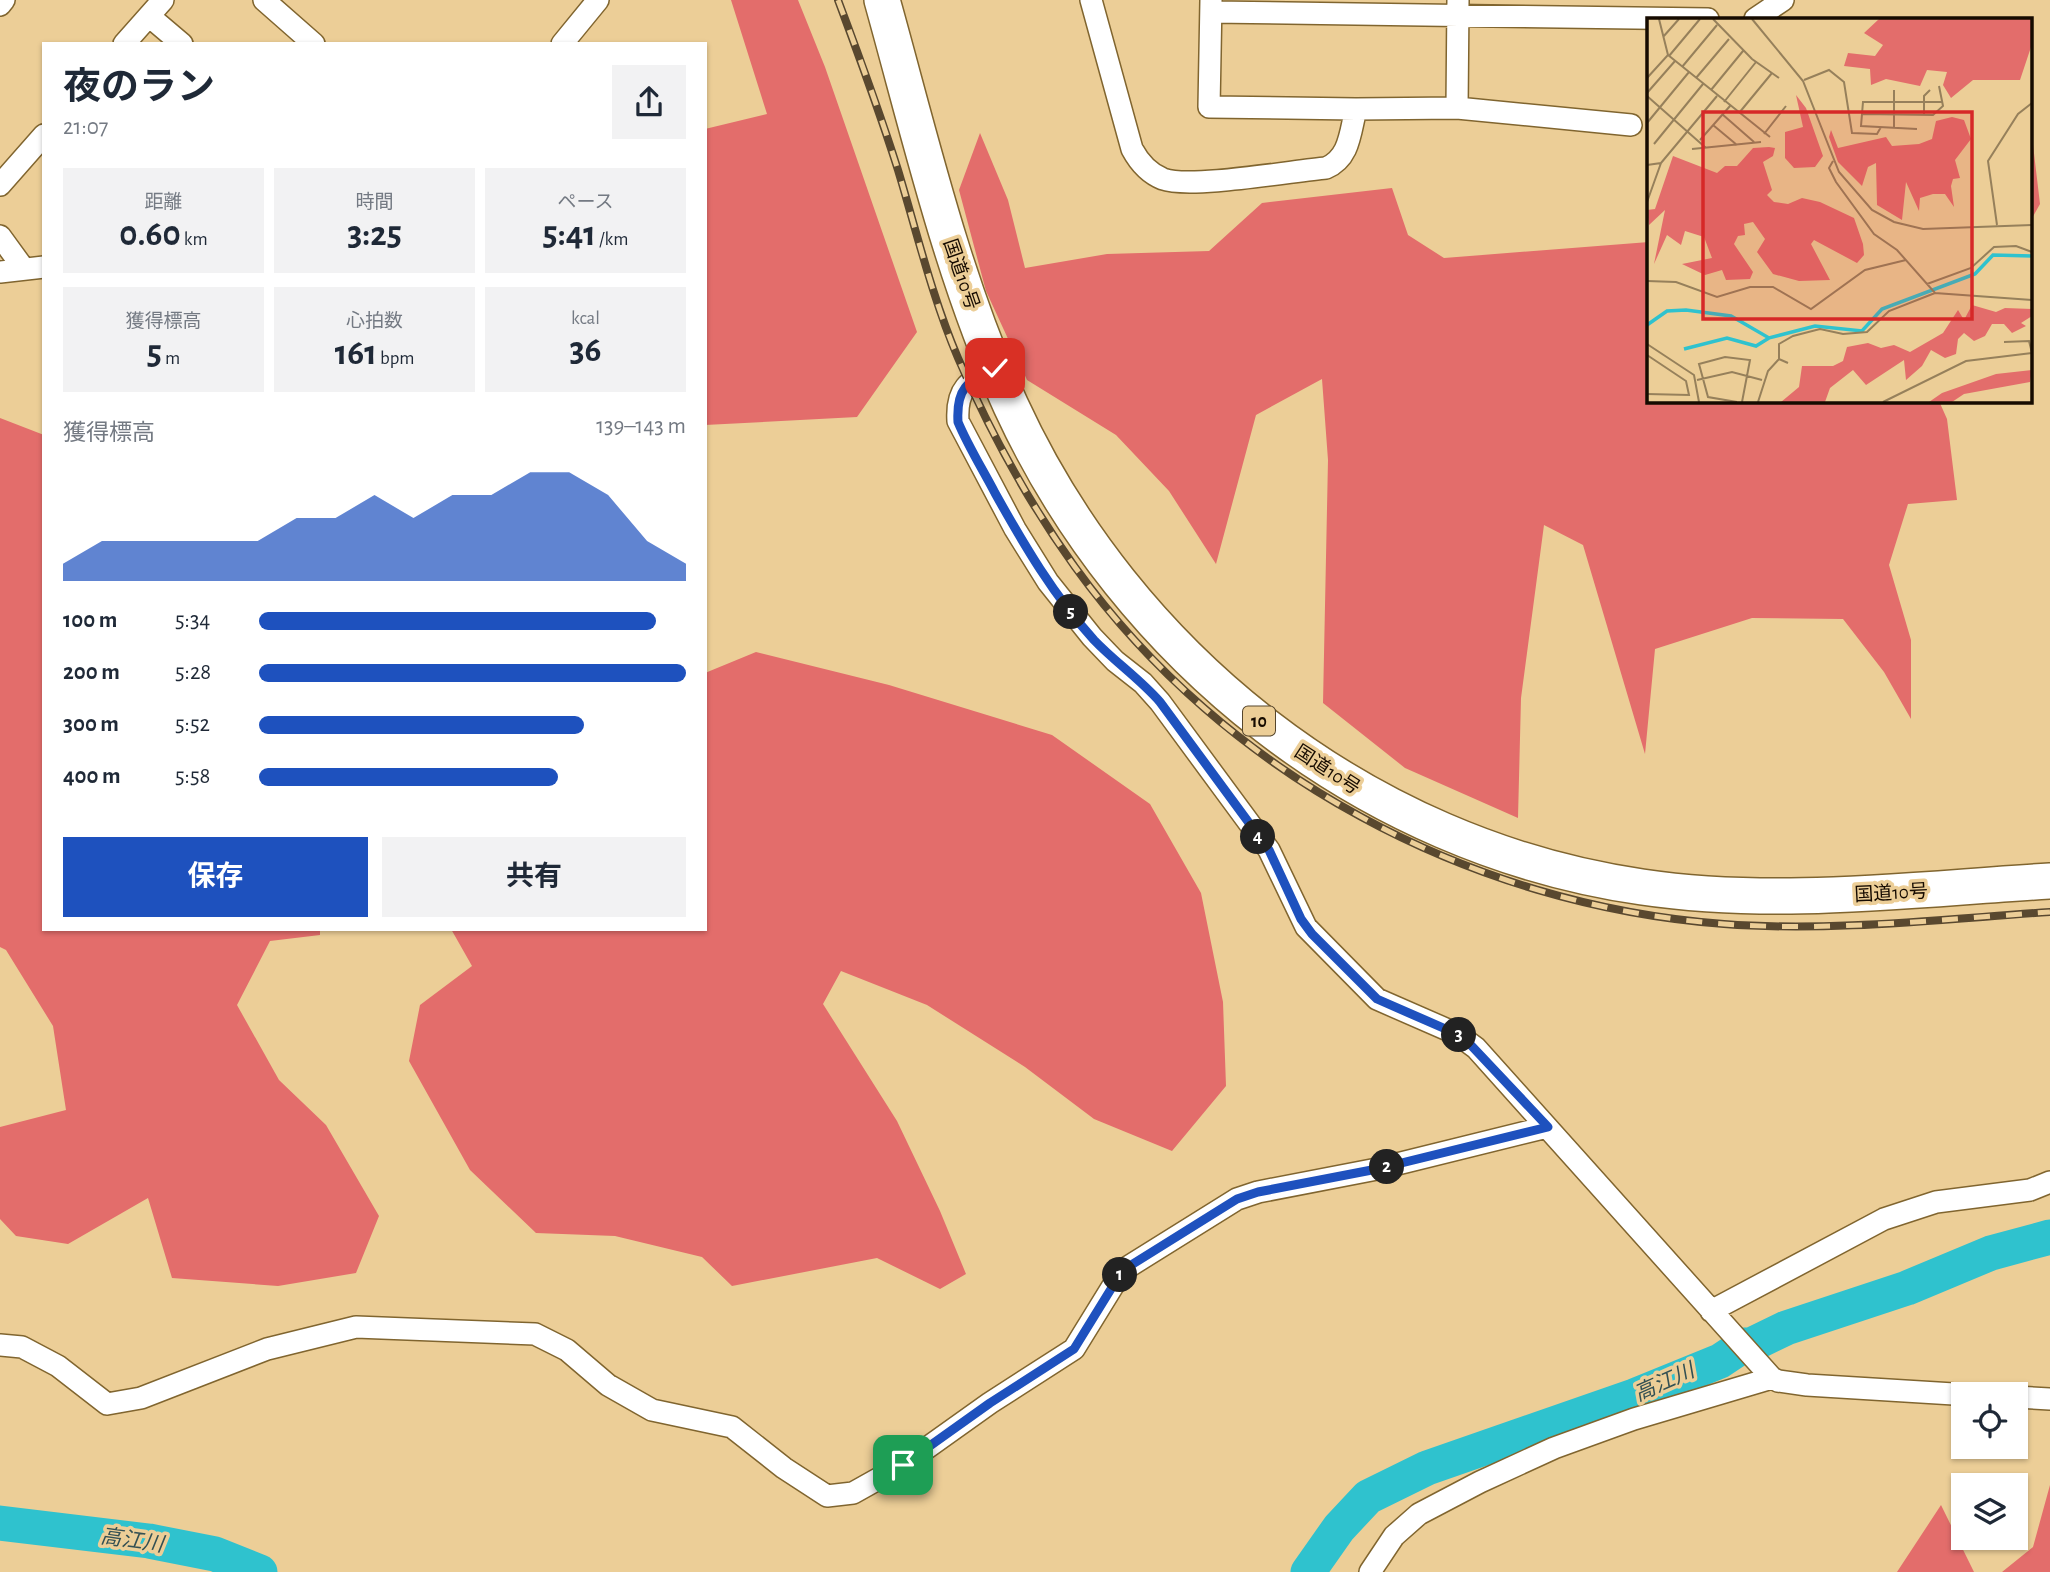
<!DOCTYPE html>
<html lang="ja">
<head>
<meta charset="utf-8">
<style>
  body { margin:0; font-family:"Alegreya Sans","Noto Sans JP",sans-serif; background:#f2f2f3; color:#1f2937; height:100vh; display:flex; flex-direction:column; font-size:26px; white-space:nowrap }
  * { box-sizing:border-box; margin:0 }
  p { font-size:23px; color:#747a83 }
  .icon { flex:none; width:38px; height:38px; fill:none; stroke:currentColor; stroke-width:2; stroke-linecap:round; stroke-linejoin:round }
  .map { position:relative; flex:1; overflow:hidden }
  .sheet { position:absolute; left:42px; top:42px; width:665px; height:889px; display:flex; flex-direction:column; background:#fff; border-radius:0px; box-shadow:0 2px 5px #0004 }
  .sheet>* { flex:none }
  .buttons { position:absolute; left:1951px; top:1382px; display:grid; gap:14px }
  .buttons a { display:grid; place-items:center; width:77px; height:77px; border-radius:0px; background:#fff; box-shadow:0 2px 5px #0004; font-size:35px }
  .pin { position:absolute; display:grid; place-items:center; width:60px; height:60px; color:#fff; margin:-30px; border-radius:14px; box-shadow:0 4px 10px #0006 }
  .km { position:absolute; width:35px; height:35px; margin:-18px; border-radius:50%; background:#222; color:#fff; font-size:19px; line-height:35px; text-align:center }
  .round { display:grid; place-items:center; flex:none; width:74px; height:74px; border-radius:0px; background:#f2f2f3 }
  .overview { display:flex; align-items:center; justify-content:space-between; height:119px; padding:0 21px }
  h1 { font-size:38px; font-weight:700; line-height:52px }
  .figures { display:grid; grid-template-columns:repeat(3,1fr); gap:10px; height:119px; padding:7px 21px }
  .figures div { display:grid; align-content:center; border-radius:0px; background:#f2f2f3; text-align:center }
  .figures b { font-size:35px; font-weight:700 }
  .figures small { font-size:19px; font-weight:400 }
  .figures p { font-size:19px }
  .chart { height:196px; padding:14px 21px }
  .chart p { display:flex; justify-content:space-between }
  .chart svg { width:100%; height:126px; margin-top:7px; fill:#1e51be; opacity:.7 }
  .button { display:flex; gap:14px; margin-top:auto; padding:14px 21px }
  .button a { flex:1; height:80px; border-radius:0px; background:#1e51be; color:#fff; font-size:28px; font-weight:700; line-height:80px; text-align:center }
  .button a+a { background:#f2f2f3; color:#1f2937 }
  ul { padding:0 21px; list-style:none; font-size:23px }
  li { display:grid; grid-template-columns:112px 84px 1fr; align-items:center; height:52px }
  li i { height:18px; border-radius:9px; background:#1e51be }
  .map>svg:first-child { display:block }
  .forest { fill:#e36d6b }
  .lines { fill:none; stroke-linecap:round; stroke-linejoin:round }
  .river { stroke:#2fc2ce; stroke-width:35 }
  .minor-casing { stroke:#80652f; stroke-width:24 }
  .trunk-casing { stroke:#80652f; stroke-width:38 }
  .minor { stroke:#fff; stroke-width:21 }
  .trunk { stroke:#fff; stroke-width:35 }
  .rail-casing { stroke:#59482f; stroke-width:8 }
  .rail { stroke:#ecce97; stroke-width:5; stroke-dasharray:16; stroke-linecap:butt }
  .route-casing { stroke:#fff; stroke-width:14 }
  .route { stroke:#1e51be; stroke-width:9 }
  .labels { text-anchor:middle; stroke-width:7; stroke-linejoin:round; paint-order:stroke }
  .shield { fill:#ecce97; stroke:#56462d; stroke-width:2 }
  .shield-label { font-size:18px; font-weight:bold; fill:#160b00 }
  .street-label { font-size:19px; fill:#160b00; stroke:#ecce97 }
  .water-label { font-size:21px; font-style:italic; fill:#335053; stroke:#ecce97 }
  .inset-river { fill:none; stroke:#2fc2ce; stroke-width:3.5 }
  .inset-road { fill:none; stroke:#96805b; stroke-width:2 }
  .view { fill:#d62828; fill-opacity:0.15; stroke:#d62828; stroke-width:3.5 }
  .inset-edge { fill:none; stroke:#160b00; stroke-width:3.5 }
</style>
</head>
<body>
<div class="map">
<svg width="2050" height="1572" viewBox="0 0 2050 1572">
  <rect width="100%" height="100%" fill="#ecce97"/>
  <path class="forest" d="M 731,0 L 798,0 L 825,67 L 917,332 L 857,417 L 705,425 L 705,129 L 767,114 Z
    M 2031,128 L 2040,204 L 2031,220 Z
    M 980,133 L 1008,200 L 1025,268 L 1107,254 L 1209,251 L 1262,203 L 1392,188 L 1408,235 L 1444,258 L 1649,242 L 1649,401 L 1939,401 L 1947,419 L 1957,500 L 1908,504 L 1889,565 L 1911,640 L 1911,719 L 1884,672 L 1843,619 L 1752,618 L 1655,649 L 1645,754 L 1583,545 L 1544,525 L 1521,698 L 1518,818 L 1405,768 L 1323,703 L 1328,460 L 1322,379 L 1256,415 L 1216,564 L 1169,491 L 1116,435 L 1027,380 L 986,291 L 959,190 Z
    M 0,418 L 44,435 L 44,929 L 320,929 L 320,935 L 270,941 L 237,1005 L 279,1080 L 326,1125 L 379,1216 L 356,1273 L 278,1286 L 172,1278 L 148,1198 L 68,1244 L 16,1236 L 0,1219 L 0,1127 L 66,1110 L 53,1026 L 6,950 L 0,947 Z
    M 756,652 L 889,685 L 1052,735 L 1150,804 L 1201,893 L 1223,1002 L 1226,1086 L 1172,1151 L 1094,1119 L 1025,1067 L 927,1005 L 841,971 L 823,1004 L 897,1121 L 940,1211 L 966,1274 L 940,1289 L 877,1258 L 732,1286 L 702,1257 L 615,1236 L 536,1233 L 470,1170 L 409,1061 L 420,1005 L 472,966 L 451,929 L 705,929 L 705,673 Z
    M 2050,1485 L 2050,1572 L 2002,1572 L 2033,1547 Z
    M 1941,1505 L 1974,1572 L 1897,1572 Z"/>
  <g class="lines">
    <path class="river" d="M 0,1523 L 149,1541 L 215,1554 L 260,1572
      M 1308,1572 L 1339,1528 L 1368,1497 L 1427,1468 L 1634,1396 L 1720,1361 L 1744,1345 L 1751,1345 L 1786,1328 L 1907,1288 L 1991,1253 L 2050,1237"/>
    <defs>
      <path id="minor" d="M 264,0 L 314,44
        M 1091,0 L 1132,149 C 1139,162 1148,173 1163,179 C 1190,189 1292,171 1326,168 C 1350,158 1350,132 1356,109
        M 1211,0 L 1209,107 L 1356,109 L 1457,108 L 1631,125
        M 0,5 L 4,0
        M 1211,12 L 1708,19
        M 149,16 L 182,44
        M 1755,19 L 1783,0
        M 124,44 L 163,0
        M 562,44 L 598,0
        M 1457,108 L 1458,0
        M 0,185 L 44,135
        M 0,236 L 24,269
        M 0,272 L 44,267
        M 995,368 C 968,382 956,388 958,421 L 1015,529 L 1048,582 L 1092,637 L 1115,661 L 1143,683 L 1160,702 L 1269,850 L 1306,927 L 1377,999 L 1457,1034 L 1476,1048 L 1772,1378 L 1778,1381 L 1807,1385 L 1970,1395
        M 1711,1311 L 1884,1219 L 1936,1202 L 2030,1190 L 2050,1182
        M 0,1345 L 22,1347 L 58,1366 L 107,1404 L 141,1398 L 267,1349 L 356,1327 L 535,1334 L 567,1350 L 608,1385 L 652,1410 L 732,1427 L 784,1468 L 827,1496 L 853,1493 L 903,1465 L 990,1403 L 1074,1349 L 1119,1276 L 1128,1267 L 1237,1199 L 1258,1192 L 1377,1169 L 1547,1127
        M 2016,1397 L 2050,1399
        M 1370,1572 L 1394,1536 L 1419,1514 L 1480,1482 L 1554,1448 L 1634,1419 L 1772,1378"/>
      <path id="trunk" d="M 882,0 C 920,136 952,277 1011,406 C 1127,658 1365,847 1642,887 C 1777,907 1914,889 2050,881"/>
    </defs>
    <use href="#minor" class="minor-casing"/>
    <use href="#trunk" class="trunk-casing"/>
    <use href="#minor" class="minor"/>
    <use href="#trunk" class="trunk"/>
    <defs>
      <path id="rail" d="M 838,0 C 859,56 880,113 898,170 C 917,233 932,297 958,358 C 989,430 1029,503 1075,567 C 1226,776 1470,905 1724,924 C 1830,932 1944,919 2050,912"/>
    </defs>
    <use href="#rail" class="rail-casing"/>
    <use href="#rail" class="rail"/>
  </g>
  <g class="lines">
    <defs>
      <path id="route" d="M 903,1465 L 990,1403 L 1074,1349 L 1119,1276 L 1128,1267 L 1237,1199 L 1258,1192 L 1377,1169 L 1548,1127 L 1467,1041 L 1457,1034 L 1377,999 L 1312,934 L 1301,919 L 1269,850 L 1160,702 C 1140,679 1115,662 1094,640 C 1054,596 1024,545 995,493 C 983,470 968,446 958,422 C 956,388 967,382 995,368"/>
    </defs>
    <use href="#route" class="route-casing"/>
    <use href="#route" class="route"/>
  </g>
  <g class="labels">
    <rect class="shield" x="1243" y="706.5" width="32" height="29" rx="5"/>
    <g class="shield-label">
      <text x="1259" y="727">10</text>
    </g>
    <g class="street-label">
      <text transform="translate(962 274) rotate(71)" y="7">国道10号</text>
      <text transform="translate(1328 769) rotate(33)" y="7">国道10号</text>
      <text transform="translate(1891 892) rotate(-3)" y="7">国道10号</text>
    </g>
    <g class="water-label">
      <text transform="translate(1664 1382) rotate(-24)" y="7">高江川</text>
      <text transform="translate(132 1540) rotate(8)" y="7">高江川</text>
    </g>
  </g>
  <g transform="translate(1647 18)">
    <rect width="385" height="385" fill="#ecce97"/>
    <path d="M 232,1 L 385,1 L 385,26 L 373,62 L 326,62 L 304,80 L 296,67 L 300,54 L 280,52 L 273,68 L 239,61 L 224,67 L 223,51 L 197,48 L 201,35 L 228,38 L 236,27 L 217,15 ZM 149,77 L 159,90 L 176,138 L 168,149 L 147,150 L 138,140 L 138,114 L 156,109 ZM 305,99 L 317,102 L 324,121 L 308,142 L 313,160 L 306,161 L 304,168 L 307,189 L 298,176 L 286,176 L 273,180 L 272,193 L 259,164 L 255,202 L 230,187 L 229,145 L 221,149 L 215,168 L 191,144 L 182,119 L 184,112 L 191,130 L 239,119 L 245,128 L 272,126 L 285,121 L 289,103 ZM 122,129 L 128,130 L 126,138 L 116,144 L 125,172 L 120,177 L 127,184 L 141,186 L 155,180 L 173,184 L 207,200 L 216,226 L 217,237 L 210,245 L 167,222 L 164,226 L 183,262 L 152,263 L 126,256 L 110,234 L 118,221 L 106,204 L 97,206 L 98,217 L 91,218 L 87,226 L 106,254 L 103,261 L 79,262 L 75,252 L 58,257 L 35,246 L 65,240 L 57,219 L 38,213 L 34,227 L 20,217 L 7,246 L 18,192 L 2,207 L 0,192 L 8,191 L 26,138 L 70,155 L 78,148 L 90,148 L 106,130 ZM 325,287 L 349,294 L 358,290 L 385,291 L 385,298 L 374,305 L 379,308 L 365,315 L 357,306 L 345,306 L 338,318 L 327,323 L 317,315 L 311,321 L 309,336 L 298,340 L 284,332 L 275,348 L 259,362 L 257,342 L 219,367 L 206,352 L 183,370 L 178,384 L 134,384 L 152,369 L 155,348 L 186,348 L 196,343 L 200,329 L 221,325 L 234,330 L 247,327 L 263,334 L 296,315 L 311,292 L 317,302 ZM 385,352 L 383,364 L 317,376 L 305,384 L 282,384 L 295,375 L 349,356 Z" fill="#e36d6b"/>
    <path class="inset-river" d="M 0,307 L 20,293 L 39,292 L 84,298 L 122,320 L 168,308 L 215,313 L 235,291 L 328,256 L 346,237 L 385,238M 37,331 L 80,320 L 109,328 L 122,320"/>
    <path class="inset-road" d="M 66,1 L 105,41 L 132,60M 105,1 L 156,63 L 192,154 L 225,192 L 247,204 L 276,211 L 385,207M 16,19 L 32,1M 21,37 L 123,119M 22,38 L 53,1M 35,49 L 70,7M 0,60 L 21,37 L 12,1M 49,60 L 82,21M 157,62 L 182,52 L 197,64 L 205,115 L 230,116 L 234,109M 64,72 L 96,33M 0,75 L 28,43M 0,78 L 59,130M 77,84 L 109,44M 92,95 L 125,55M 75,96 L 107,124M 215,96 L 286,97 L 296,88 L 292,68M 277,97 L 277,78 L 283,72M 0,105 L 42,54M 66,107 L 90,127M 247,109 L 247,72M 270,111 L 214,108 L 216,84 L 295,84M 117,116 L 139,88M 53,122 L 83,88M 7,126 L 56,66M 45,131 L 114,124M 186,143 L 182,150 L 189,164 L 227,216 L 250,232 L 288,275 L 385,282M 0,147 L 14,145 L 70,78M 0,184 L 14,145M 350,207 L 341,143 L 371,96 L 385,85M 0,263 L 29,264 L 70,279 L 103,269 L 126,269 L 164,291 L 218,252 L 259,242M 280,266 L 324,250 L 347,229 L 369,228 L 385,234M 357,324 L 382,323 L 385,335M 0,326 L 47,357 L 52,384M 0,337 L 39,363 L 42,377 L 0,376M 132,341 L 132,326 L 146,318 L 173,311 L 196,316 L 220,314 L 242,293 L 288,275M 50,362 L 85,354 L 115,362M 90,384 L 61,379 L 52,346 L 78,339 L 103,342 L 95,384M 111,384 L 121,353 L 132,341 L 141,345M 236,384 L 319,343 L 385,335"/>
    <path class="view" d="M 56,94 L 325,94 L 325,301 L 56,301 Z"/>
    <rect width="385" height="385" class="inset-edge"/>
  </g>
</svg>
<div class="buttons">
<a><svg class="icon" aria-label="locate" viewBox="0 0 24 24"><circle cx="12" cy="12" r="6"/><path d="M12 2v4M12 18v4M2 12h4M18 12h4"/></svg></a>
<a><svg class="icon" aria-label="layers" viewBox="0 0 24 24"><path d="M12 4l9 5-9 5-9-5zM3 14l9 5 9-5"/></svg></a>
</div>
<div class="pin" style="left:903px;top:1465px;background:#1e9e55"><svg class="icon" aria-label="arrive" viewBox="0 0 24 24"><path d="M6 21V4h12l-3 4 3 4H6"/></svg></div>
<div class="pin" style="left:995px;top:368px;background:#d93025"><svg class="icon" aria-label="check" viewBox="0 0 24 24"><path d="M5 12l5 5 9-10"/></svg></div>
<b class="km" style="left:1120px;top:1275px">1</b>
<b class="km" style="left:1387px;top:1167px">2</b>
<b class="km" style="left:1459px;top:1035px">3</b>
<b class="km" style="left:1258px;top:837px">4</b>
<b class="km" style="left:1071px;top:612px">5</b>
<section class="sheet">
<div class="overview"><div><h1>夜のラン</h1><p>21:07</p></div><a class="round"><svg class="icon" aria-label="share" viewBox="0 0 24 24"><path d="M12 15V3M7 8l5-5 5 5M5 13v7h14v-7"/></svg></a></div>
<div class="figures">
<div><p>距離</p><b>0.60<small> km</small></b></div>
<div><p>時間</p><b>3:25</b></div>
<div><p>ペース</p><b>5:41<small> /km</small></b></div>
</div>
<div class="figures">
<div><p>獲得標高</p><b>5<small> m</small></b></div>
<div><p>心拍数</p><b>161<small> bpm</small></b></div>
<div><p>kcal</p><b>36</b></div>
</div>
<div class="chart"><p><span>獲得標高</span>139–143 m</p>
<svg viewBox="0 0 160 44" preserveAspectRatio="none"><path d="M0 44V38L10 30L20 30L30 30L40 30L50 30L60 22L70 22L80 14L90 22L100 14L110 14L120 6L130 6L140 14L150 30L160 38V44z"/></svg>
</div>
<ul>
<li><b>100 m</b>5:34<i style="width:93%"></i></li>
<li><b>200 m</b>5:28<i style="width:100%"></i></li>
<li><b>300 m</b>5:52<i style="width:76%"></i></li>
<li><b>400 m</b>5:58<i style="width:70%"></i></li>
</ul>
<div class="button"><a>保存</a><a>共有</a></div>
</section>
</div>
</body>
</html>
